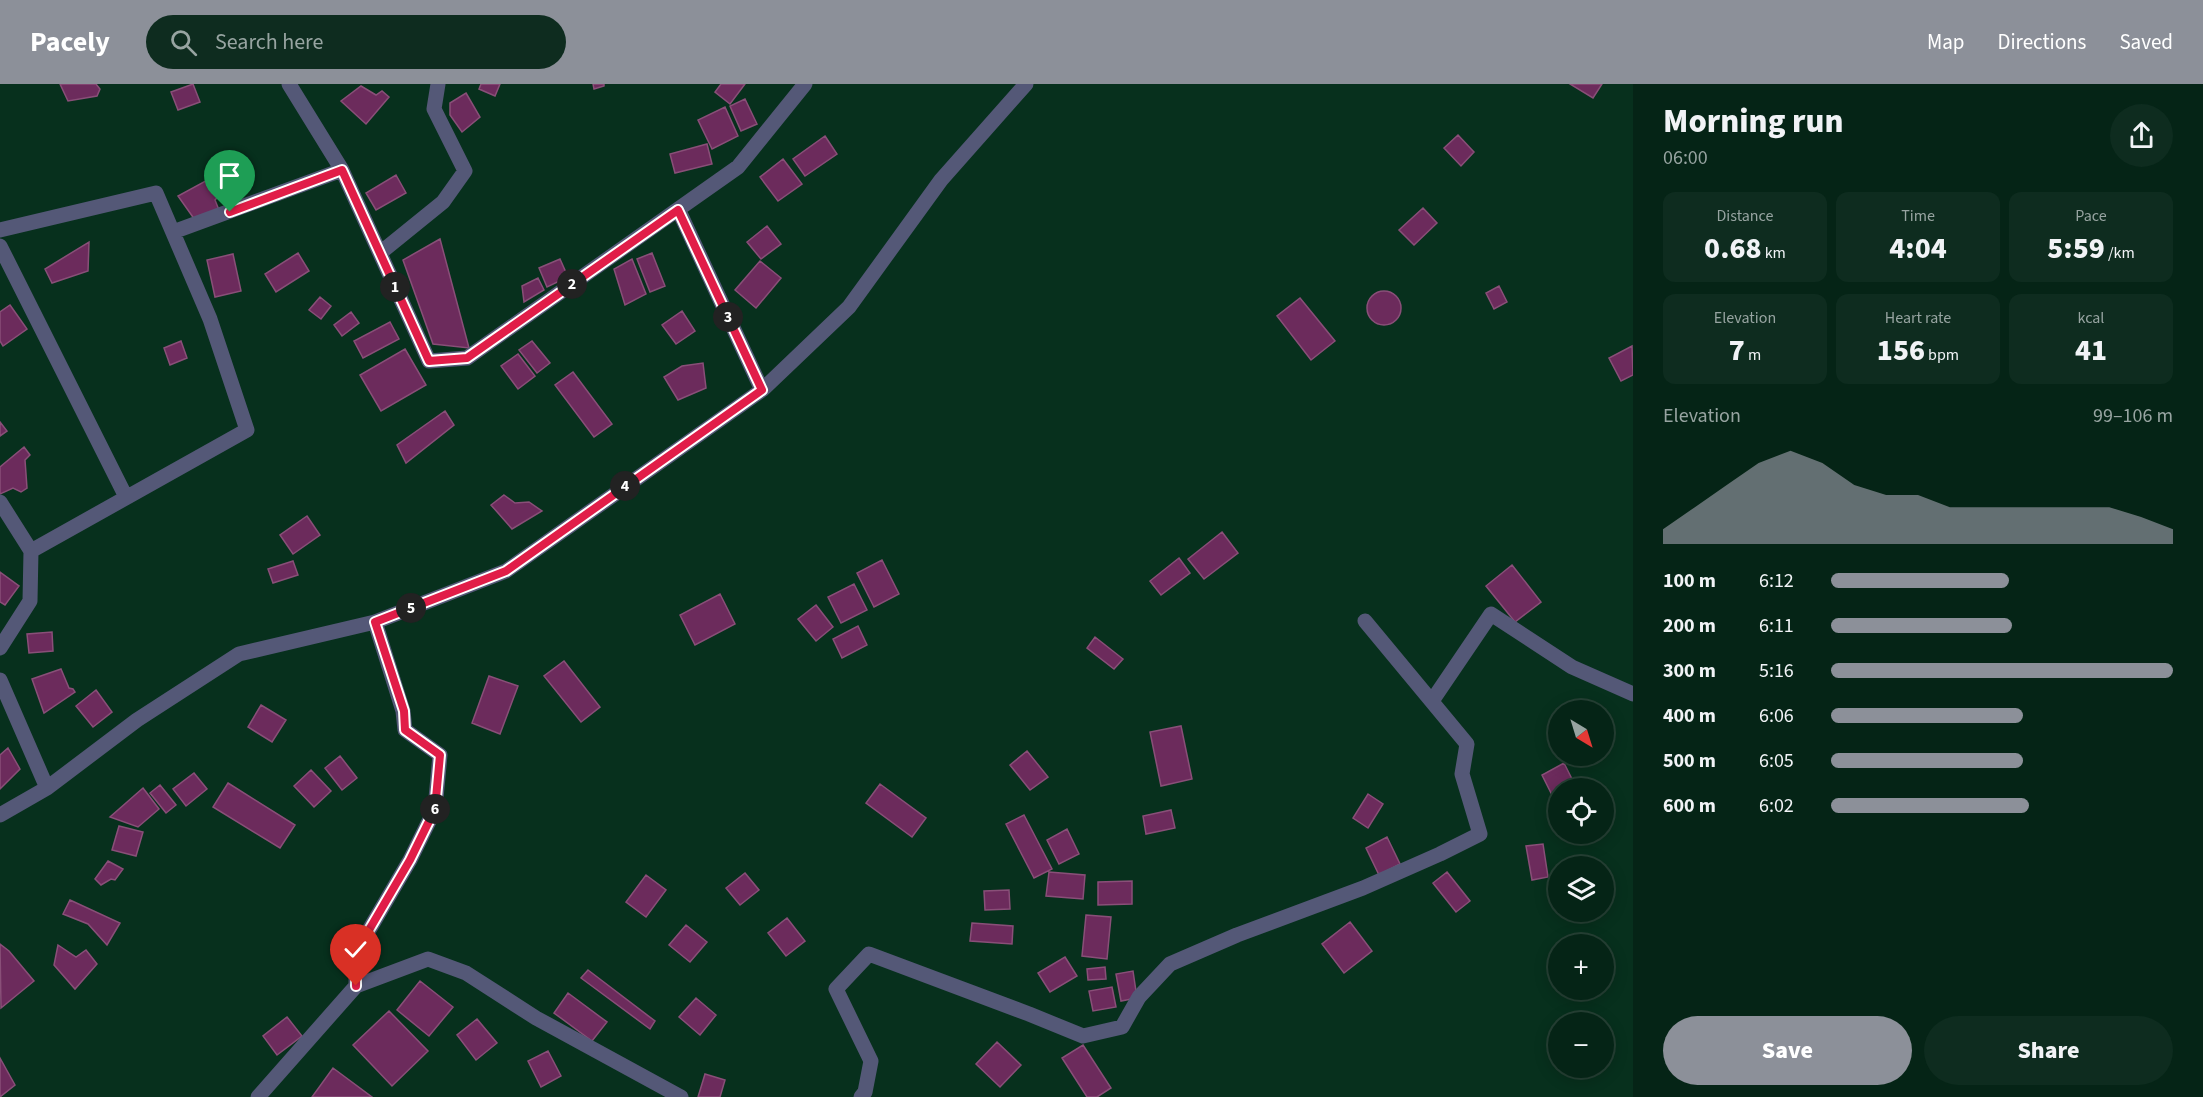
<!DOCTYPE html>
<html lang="en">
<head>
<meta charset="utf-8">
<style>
  body { margin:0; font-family:"Source Sans 3",sans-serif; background:#0e2c1f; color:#f1f3f6; height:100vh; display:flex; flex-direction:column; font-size:22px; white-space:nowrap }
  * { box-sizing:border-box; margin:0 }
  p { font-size:20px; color:#97a4a1 }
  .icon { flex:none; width:33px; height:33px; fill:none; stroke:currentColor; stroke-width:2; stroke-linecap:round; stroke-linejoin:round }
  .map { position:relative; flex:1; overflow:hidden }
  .sheet { display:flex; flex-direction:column; background:#052416; width:570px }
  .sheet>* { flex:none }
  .needle { width:39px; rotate:142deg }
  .fabs { position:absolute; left:1548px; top:616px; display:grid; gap:12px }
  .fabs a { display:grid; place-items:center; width:66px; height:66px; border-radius:50%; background:#052416; box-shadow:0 3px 15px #0003,0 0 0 2px #264135; font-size:30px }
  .pin { position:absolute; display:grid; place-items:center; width:51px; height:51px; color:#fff; margin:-62px -26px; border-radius:50% 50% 50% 0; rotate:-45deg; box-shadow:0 0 6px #0007 }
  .pin .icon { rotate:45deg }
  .km { position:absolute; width:30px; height:30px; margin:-15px; border-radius:50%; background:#222; color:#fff; font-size:16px; line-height:30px; text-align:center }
  .round { display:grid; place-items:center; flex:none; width:63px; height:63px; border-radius:32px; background:#0e2c1f }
  .headline { display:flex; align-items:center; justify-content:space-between; height:102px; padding:0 30px }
  h1 { font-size:33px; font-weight:800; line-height:45px }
  .figures { display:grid; grid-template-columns:repeat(3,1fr); gap:9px; height:102px; padding:6px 30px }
  .figures div { display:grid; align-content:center; border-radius:12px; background:#0e2c1f; text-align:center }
  .figures b { font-size:30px; font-weight:800 }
  .figures small { font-size:16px; font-weight:400 }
  .figures p { font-size:16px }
  .chart { height:168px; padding:12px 30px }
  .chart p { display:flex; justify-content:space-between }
  .chart svg { width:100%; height:108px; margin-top:6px; fill:#8c9099; opacity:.7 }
  .cta { display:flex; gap:12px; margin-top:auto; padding:12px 30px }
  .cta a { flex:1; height:69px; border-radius:36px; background:#8c9099; color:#fff; font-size:24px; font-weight:800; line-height:69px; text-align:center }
  .cta a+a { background:#0e2c1f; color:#f1f3f6 }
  ul { padding:0 30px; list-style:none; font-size:20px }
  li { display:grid; grid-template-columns:96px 72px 1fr; align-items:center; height:45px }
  li i { height:15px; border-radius:8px; background:#8c9099 }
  header { display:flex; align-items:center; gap:36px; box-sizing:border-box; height:84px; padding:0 30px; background:#8c9099; color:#fff }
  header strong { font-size:28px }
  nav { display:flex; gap:33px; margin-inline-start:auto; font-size:21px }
  .search { width:420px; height:54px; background:#0e2c1f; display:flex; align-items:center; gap:15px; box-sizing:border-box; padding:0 21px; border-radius:33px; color:#97a4a1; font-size:22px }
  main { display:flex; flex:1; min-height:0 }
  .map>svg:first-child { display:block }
  .building { fill:#6c2b5c; stroke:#894f78; stroke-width:1.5 }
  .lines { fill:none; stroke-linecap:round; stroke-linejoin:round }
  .street { stroke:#545877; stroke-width:15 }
  .route-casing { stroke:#fff; stroke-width:12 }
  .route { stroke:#e11d48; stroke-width:8 }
</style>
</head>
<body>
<header>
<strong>Pacely</strong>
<div class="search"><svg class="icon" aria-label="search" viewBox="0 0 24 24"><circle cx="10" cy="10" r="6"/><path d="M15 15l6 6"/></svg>Search here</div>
<nav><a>Map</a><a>Directions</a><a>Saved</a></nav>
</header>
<main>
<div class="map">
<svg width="1633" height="1013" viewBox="0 0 1633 1013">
  <rect width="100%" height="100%" fill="#07301d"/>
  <path class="building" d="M 60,0 L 96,0 L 100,5 L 97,12 L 68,17 Z
    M 193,0 L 200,18 L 178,26 L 171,8 Z
    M 481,0 L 500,0 L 495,12 L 479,5 Z
    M 593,0 L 604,0 L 604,2 L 594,5 Z
    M 721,0 L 745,0 L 730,20 L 715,8 Z
    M 1570,0 L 1602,0 L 1593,14 Z
    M 361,2 L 376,11 L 382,7 L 389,13 L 366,40 L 341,17 Z
    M 466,9 L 480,33 L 462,48 L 450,31 L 450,19 Z
    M 745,15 L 757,40 L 741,47 L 730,22 Z
    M 725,23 L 738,52 L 712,65 L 698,36 Z
    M 1458,51 L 1474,68 L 1461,82 L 1444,64 Z
    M 825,52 L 837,70 L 805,92 L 793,75 Z
    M 707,60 L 712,80 L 675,89 L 670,70 Z
    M 783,75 L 802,100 L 778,117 L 760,93 Z
    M 222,88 L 226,104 L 215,116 L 219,126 L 195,136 L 178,112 Z
    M 396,91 L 406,109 L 376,126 L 366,109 Z
    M 1423,124 L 1437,139 L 1414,161 L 1399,146 Z
    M 767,142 L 781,160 L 761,175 L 747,158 Z
    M 440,155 L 469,264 L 433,260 L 403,176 Z
    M 89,158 L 88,187 L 52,199 L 45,185 Z
    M 298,169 L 309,187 L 276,208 L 265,190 Z
    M 652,169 L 665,202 L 650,208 L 637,175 Z
    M 233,170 L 241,207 L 215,213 L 207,176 Z
    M 560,175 L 568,193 L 547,203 L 539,184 Z
    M 632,175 L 646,210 L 625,221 L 614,185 Z
    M 760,177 L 781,194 L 756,224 L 735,206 Z
    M 538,194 L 544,206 L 524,218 L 522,202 Z
    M 1499,202 L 1507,218 L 1494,225 L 1486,209 Z
    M1367 224a17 17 0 1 1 34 0a17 17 0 1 1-34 0Z
    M 320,213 L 331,222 L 321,235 L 309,226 Z
    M 1300,214 L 1335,257 L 1311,276 L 1277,232 Z
    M 10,221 L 27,245 L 3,262 L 0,257 L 0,228 Z
    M 682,227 L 695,247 L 676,260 L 662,241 Z
    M 351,228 L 359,239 L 342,252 L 334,241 Z
    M 390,238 L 399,255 L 363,274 L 354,257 Z
    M 181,257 L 187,274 L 170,281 L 164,264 Z
    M 532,257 L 550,279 L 537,289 L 519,266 Z
    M 1632,262 L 1633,291 L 1621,297 L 1609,274 Z
    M 405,265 L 426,301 L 381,327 L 360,291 Z
    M 518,270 L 535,292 L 518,305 L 501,282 Z
    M 703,279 L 706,304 L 678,316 L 664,293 L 682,282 Z
    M 573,288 L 612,340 L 594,353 L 555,301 Z
    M 445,327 L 454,341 L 406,379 L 397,361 Z
    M 0,338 L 7,347 L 0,352 Z
    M 24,363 L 30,371 L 25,376 L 27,404 L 21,408 L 13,404 L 0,410 L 0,383 Z
    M 504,411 L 515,419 L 529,418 L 542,427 L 512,445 L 491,421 Z
    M 307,432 L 320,451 L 293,470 L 280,451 Z
    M 1222,448 L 1238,469 L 1204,495 L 1188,475 Z
    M 1179,474 L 1190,489 L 1161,511 L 1150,497 Z
    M 882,476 L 899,510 L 874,523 L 857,489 Z
    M 293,477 L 298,491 L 273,499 L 268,485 Z
    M 1512,481 L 1541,518 L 1515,538 L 1486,502 Z
    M 0,488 L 19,502 L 5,521 L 0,518 Z
    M 854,500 L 867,526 L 841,539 L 828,513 Z
    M 720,510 L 735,540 L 695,561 L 680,531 Z
    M 816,521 L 833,543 L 816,557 L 798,535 Z
    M 858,542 L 867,561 L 842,574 L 833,555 Z
    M 52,548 L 53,567 L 29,569 L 27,550 Z
    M 1095,553 L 1123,575 L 1114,585 L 1087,564 Z
    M 564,577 L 600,623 L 581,638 L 544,592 Z
    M 61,585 L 69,604 L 73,605 L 75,608 L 44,629 L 32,595 Z
    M 489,592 L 518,602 L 500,650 L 472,639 Z
    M 96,606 L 112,628 L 93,643 L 76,622 Z
    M 261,621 L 286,636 L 272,658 L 248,643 Z
    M 1181,642 L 1192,695 L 1161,702 L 1150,648 Z
    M 8,664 L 20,685 L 0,705 L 0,671 Z
    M 1027,667 L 1048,693 L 1030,706 L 1010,681 Z
    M 340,672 L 357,694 L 342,706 L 325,684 Z
    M 1564,679 L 1577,705 L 1558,705 L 1558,723 L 1542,691 Z
    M 311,686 L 331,707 L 314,723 L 294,702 Z
    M 194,689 L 207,705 L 186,722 L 173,705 Z
    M 228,699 L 295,741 L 280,764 L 213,723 Z
    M 880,700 L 926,734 L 912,753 L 866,719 Z
    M 160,701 L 176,721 L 166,729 L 150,709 Z
    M 143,704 L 159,725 L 138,743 L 110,733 Z
    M 1368,710 L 1383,720 L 1368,744 L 1353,734 Z
    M 1171,726 L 1175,744 L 1146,750 L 1143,732 Z
    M 1024,731 L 1052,785 L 1034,794 L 1006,740 Z
    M 119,742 L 143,748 L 136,772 L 112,766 Z
    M 1067,745 L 1079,770 L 1059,780 L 1047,756 Z
    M 1387,753 L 1400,780 L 1379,791 L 1366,764 Z
    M 1543,760 L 1548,793 L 1532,796 L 1526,762 Z
    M 108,777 L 123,785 L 115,796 L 111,795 L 101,801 L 95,795 Z
    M 1049,788 L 1085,791 L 1083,815 L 1046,812 Z
    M 1447,788 L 1470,817 L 1456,828 L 1433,799 Z
    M 745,789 L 759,806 L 740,821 L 726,804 Z
    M 646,791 L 666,806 L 646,833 L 626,818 Z
    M 1132,797 L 1132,820 L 1098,821 L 1098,798 Z
    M 1009,806 L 1010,825 L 985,826 L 984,807 Z
    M 70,816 L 120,839 L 107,861 L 88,840 L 63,830 Z
    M 1086,831 L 1111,833 L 1107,875 L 1082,872 Z
    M 787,834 L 805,857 L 786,872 L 768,849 Z
    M 1350,838 L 1372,867 L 1344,889 L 1322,860 Z
    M 972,839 L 1013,842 L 1012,860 L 970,857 Z
    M 686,841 L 707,858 L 690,878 L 669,861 Z
    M 0,860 L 9,867 L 34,897 L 1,924 Z
    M 58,861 L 76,873 L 86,866 L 97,880 L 75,905 L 54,881 Z
    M 1065,873 L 1077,892 L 1050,908 L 1038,889 Z
    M 1105,883 L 1106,895 L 1088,896 L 1087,885 Z
    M 588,886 L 655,937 L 650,945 L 581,894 Z
    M 1133,887 L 1137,914 L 1121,917 L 1116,890 Z
    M 420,897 L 453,923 L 429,952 L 397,926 Z
    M 1112,903 L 1116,923 L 1093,927 L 1089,907 Z
    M 568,909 L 607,938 L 592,957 L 554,929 Z
    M 696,914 L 716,931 L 700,951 L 679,933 Z
    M 389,927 L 428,967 L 392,1002 L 353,961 Z
    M 287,933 L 302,952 L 277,971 L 263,952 Z
    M 477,935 L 497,959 L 476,976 L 457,951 Z
    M 997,958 L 1021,981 L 1000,1003 L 976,980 Z
    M 1083,961 L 1111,1004 L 1097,1013 L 1087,1013 L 1062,974 Z
    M 548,967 L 561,992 L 541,1003 L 528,977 Z
    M 0,974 L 15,1001 L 0,1013 Z
    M 333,984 L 372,1013 L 312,1013 Z
    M 705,990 L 725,996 L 720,1013 L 698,1013 Z"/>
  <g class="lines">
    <path class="street" d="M 289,0 L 342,86
      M 678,125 L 762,306
      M 0,146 L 156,109 L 210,235 L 247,346 L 31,467
      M 173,148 L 342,86 L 429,277 L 467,274 L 738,83 L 805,0
      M 0,162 L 126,413
      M 380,169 L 443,118 L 465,87 L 434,25 L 438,0
      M 0,418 L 31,467 L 30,517 L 0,564
      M 0,596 L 47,704
      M 1432,617 L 1491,530 L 1572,583 L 1633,610
      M 0,731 L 47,704 L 137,636 L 239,570 L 375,538 L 506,487 L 762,306 L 849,223 L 941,96 L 1026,0
      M 356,902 L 428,875 L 466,889 L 536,934 L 681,1013
      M 258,1013 L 356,902 L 356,875 L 369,846 L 410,776 L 435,725 L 440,671 L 405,646 L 403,627 L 375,538
      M 861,1013 L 865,1008 L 871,977 L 836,905 L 869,870 L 1029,930 L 1083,952 L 1122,943 L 1139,913 L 1170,880 L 1237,851 L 1363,804 L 1440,770 L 1480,750 L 1462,690 L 1467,660 L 1365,537"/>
  </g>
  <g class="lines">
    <defs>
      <path id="route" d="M 230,128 L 342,86 L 429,277 L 467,274 L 678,126 L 762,306 L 506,487 L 375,538 L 404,627 L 405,646 L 440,671 L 435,725 L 410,776 L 369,846 L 356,875 L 356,902"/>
    </defs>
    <use href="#route" class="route-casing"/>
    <use href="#route" class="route"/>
  </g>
</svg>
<div class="fabs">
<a><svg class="needle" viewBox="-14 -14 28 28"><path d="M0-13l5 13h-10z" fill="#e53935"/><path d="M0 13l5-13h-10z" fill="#97a4a1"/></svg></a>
<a><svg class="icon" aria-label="locate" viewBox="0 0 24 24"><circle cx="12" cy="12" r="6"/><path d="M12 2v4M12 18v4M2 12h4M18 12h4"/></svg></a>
<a><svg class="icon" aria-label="layers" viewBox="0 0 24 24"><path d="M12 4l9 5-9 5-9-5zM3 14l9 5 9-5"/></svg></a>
<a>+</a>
<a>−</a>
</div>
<div class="pin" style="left:230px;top:128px;background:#1e9e55"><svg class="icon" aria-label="arrive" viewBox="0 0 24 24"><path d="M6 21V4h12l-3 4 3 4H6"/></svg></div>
<div class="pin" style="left:356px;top:902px;background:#d93025"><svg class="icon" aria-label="check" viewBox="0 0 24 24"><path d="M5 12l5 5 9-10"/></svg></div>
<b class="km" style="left:395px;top:203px">1</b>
<b class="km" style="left:572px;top:200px">2</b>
<b class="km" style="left:728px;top:233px">3</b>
<b class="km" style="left:625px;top:402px">4</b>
<b class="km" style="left:411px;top:524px">5</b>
<b class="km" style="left:435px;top:725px">6</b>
</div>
<section class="sheet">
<div class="headline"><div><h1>Morning run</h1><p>06:00</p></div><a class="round"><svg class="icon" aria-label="share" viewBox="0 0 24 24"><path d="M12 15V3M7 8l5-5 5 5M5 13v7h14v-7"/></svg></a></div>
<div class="figures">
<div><p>Distance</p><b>0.68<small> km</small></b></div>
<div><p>Time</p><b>4:04</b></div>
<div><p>Pace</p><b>5:59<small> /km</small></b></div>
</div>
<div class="figures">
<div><p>Elevation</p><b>7<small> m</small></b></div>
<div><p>Heart rate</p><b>156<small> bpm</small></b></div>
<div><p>kcal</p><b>41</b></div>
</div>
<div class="chart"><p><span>Elevation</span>99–106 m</p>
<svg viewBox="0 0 160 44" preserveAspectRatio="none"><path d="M0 44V38L10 29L20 20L30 11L40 6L50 11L60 20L70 24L80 24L90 29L100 29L110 29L120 29L130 29L140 29L150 33L160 38V44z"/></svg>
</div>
<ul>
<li><b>100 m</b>6:12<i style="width:52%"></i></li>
<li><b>200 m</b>6:11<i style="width:53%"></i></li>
<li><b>300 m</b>5:16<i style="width:100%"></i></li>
<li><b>400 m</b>6:06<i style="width:56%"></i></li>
<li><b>500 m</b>6:05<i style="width:56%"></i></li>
<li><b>600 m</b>6:02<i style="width:58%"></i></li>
</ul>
<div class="cta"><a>Save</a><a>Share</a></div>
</section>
</main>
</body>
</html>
